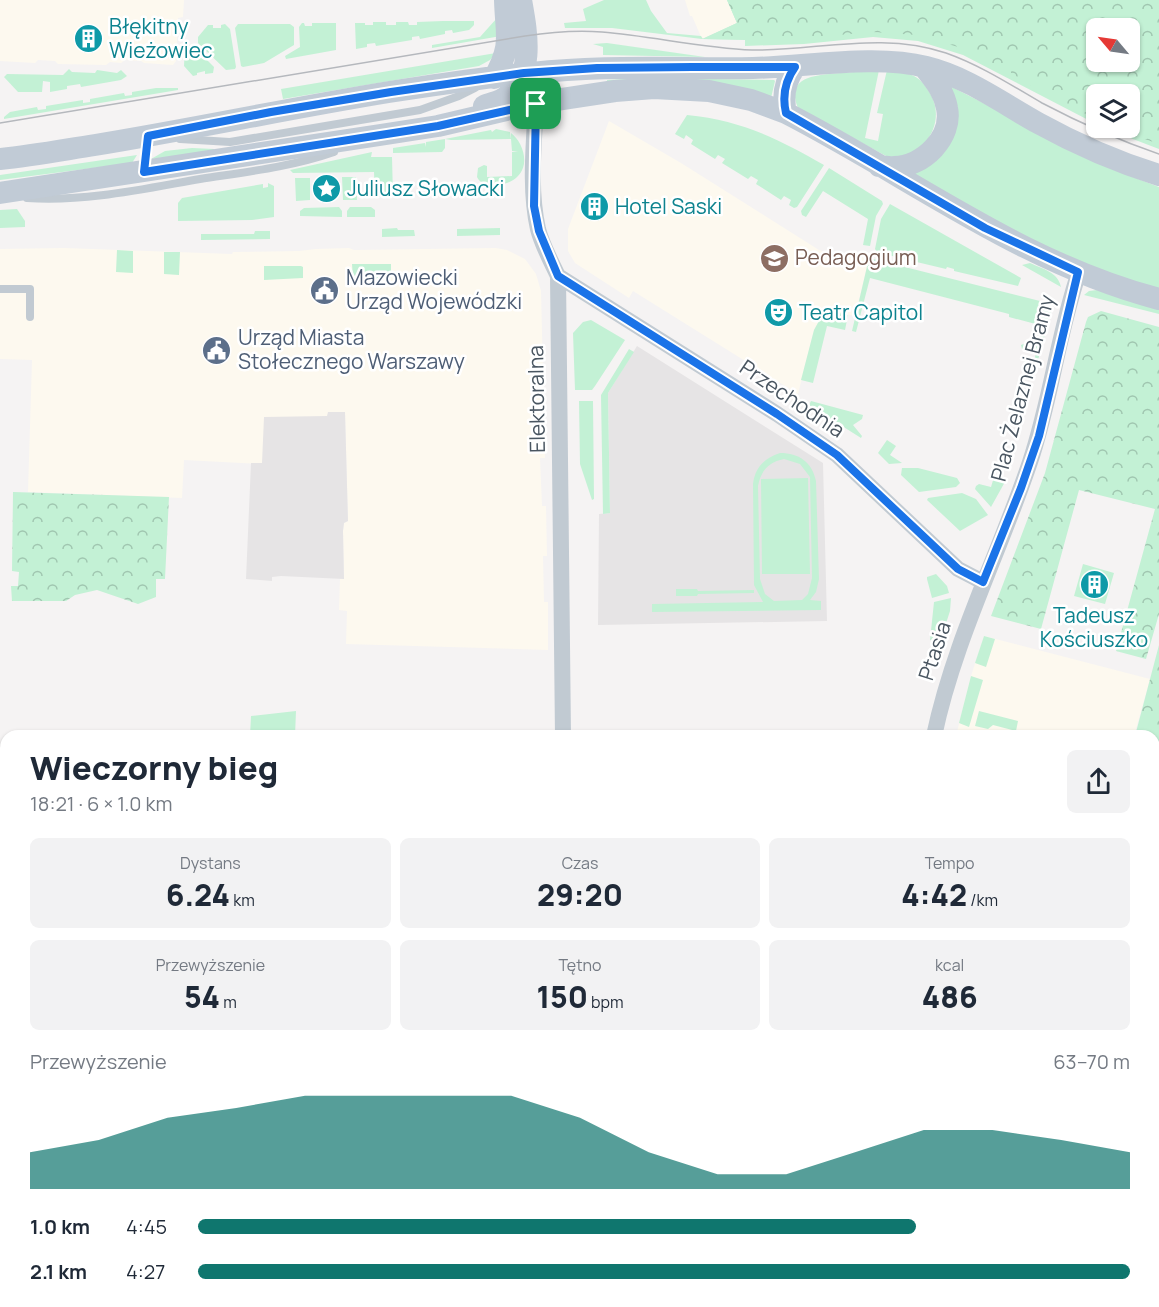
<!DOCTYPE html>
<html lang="pl">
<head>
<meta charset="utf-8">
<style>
  body { margin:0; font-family:Manrope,sans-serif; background:#f2f2f3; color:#1f2937; height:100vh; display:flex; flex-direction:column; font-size:22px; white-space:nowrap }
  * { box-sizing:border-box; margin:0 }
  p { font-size:20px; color:#747a83 }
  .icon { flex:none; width:33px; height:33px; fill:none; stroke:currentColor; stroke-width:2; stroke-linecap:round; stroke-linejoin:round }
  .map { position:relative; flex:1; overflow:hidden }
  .panel { position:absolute; left:0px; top:730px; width:1160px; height:578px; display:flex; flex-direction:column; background:#fff; border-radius:18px 18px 0 0; box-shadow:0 2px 4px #0004 }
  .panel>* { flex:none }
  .needle { width:39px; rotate:299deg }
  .fabs { position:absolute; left:1086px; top:18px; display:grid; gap:12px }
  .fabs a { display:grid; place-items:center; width:54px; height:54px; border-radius:9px; background:#fff; box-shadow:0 2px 4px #0004; font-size:30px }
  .pin { position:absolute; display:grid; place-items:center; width:51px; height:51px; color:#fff; margin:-26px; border-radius:12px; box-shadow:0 3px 9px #0006 }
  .round { display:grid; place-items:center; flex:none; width:63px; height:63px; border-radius:9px; background:#f2f2f3 }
  .headline { display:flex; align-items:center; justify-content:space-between; height:102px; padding:0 30px }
  h1 { font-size:33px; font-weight:800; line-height:45px }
  .figures { display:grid; grid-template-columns:repeat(3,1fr); gap:9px; height:102px; padding:6px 30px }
  .figures div { display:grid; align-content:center; border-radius:9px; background:#f2f2f3; text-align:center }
  .figures b { font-size:30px; font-weight:800 }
  .figures small { font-size:16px; font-weight:400 }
  .figures p { font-size:16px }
  .chart { height:168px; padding:12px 30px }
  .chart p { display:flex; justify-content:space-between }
  .chart svg { width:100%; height:108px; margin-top:6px; fill:#0f766e; opacity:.7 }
  ul { padding:0 30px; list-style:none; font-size:20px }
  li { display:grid; grid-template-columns:96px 72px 1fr; align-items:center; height:45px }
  li i { height:15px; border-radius:8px; background:#0f766e }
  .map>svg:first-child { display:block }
  .commercial { fill:#fdf9ef }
  .education { fill:#e6e4e5 }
  .green { fill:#c3f1d5; fill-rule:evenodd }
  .park { fill:url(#park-crowns); fill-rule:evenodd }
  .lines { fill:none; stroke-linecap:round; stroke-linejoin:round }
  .lane { stroke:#c1cad2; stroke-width:8 }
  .street { stroke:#c1cad2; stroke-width:16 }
  .secondary { stroke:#c1cbd6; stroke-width:22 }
  .tram { stroke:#b5b8bd; stroke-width:1.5 }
  .route-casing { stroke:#fff; stroke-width:12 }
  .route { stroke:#1a73e8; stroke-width:8 }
  .labels { text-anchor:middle; stroke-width:5; stroke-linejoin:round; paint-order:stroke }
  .culture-label { font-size:21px; fill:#0d838f; stroke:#fff; text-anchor:start }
  .education-label { font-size:21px; fill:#785e54; stroke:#fff; text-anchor:start }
  .service-label { font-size:21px; fill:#4e5e75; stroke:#fff; text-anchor:start }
  .street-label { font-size:21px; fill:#4a5661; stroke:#fff }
</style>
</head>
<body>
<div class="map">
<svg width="1159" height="1307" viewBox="0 0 1159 1307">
  <defs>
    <pattern id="park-crowns" width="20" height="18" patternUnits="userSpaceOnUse" patternTransform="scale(1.5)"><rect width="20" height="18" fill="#c3f1d5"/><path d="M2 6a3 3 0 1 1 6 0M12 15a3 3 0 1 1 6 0" fill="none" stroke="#a0c6b0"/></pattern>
  </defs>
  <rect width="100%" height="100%" fill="#f5f3f3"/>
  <path class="commercial" d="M 0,0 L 184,0 L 183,17 L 178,18 L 176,61 L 173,65 L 144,63 L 141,61 L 125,60 L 121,63 L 110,62 L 106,65 L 58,64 L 55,61 L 38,60 L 35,63 L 0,61 Z
    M 685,0 L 727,0 L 737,23 L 702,39 L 692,16 L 690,16 Z
    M 609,121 L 681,163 L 819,250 L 837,255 L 838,252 L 869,258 L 855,316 L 825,310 L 814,330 L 798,394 L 633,291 L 629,298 L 575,263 L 568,251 L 568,229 Z
    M 64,248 L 232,254 L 233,252 L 299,251 L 316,249 L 349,248 L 354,250 L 496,248 L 507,250 L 525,259 L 536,274 L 541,291 L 545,458 L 540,458 L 542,506 L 546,506 L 547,556 L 543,556 L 544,602 L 548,602 L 548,650 L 346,644 L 347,611 L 339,610 L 340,579 L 344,579 L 343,531 L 344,523 L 348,521 L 345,412 L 328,412 L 328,416 L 262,464 L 184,460 L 182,498 L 28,492 L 32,360 L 0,359 L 0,249 Z
    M 984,636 L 1150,679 L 1134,736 L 956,736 L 971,676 Z
    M 844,1302 L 1049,1302 L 1048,1307 L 843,1307 Z"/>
  <path class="education" d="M 637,346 L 823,463 L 827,621 L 598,625 L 599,514 L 610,513 L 608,393 Z
    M 328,412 L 345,412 L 348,521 L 344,523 L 343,531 L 344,579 L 281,576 L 272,577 L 272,581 L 246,579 L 251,463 L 262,463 L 264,417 L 327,416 Z
    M 19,1302 L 136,1302 L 136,1307 L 19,1307 Z"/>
  <path class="green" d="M 604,0 L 646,0 L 651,11 L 667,33 L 701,36 L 703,39 L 737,23 L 727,0 L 1096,28 L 1096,62 L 1130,62 L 1159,34 L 1159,149 L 1104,128 L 1130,128 L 1130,94 L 1096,94 L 1096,124 L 963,55 L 918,41 L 873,37 L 804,44 L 745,46 L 745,40 L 702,39 L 612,28 L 565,28 L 564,23 L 586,21 L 583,9 Z
    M 497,18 L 501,36 L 432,48 L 432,45 L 480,37 Z
    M 443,21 L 474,21 L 474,25 L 469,30 L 453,33 L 452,30 L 445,31 L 445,34 L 420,39 L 419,36 L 412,37 L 412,40 L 376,46 L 375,43 L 367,44 L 367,47 L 356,49 L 355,23 L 365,23 L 365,25 L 373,25 L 373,22 L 386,22 L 386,25 L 396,25 L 396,22 L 408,22 L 409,25 L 417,25 L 417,22 Z
    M 302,23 L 304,23 L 305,26 L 312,26 L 312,23 L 336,23 L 336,50 L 286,59 L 285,56 L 300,47 L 299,27 Z
    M 225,24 L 230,29 L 236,67 L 235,69 L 226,70 L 198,43 L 198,37 L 208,25 L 213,25 L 213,28 L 221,28 L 221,25 Z
    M 238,24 L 290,24 L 294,27 L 294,45 L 264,63 L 243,67 L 241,66 L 235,28 Z
    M 607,43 L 705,57 L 603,55 L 603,47 L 593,44 Z
    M 185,45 L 192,45 L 214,67 L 213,73 L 205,74 L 205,71 L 197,73 L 197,75 L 193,76 L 184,66 Z
    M 496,53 L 490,60 L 479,66 L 283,99 L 281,89 Z
    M 69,69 L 72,72 L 95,73 L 97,70 L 117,73 L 121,70 L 127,76 L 121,80 L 81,87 L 80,84 L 67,86 L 67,89 L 50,92 L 50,82 L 43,81 L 42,92 L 18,92 L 4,77 L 7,74 L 63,75 Z
    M 879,70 L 865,138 L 878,141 L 883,114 L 877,113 L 887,70 C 895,72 906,72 914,76 C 922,80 928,89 932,97 C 944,122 927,152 900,157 C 896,158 890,157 886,156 L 798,108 C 784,75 819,75 841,73 C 854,72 867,71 879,70 Z
    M 643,78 L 774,80 L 775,81 L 771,98 L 607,84 L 607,80 Z
    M 946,84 L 1112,169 L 1159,187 L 1159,291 L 1051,253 L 912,174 L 928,164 Z
    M 156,88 L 178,88 L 178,90 L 4,119 L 4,117 L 10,112 L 37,107 L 38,110 L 46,109 L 46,106 L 83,100 L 83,103 L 90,102 L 90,99 L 124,93 L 125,96 L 132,95 L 132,92 Z
    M 687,115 C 741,120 778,139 824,165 L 797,207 L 794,208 L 789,205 L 791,200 L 784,196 L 781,200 L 756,184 L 758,180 L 751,176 L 748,179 L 722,163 L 725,159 L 718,155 L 715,159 L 691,144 L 693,140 L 686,135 L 684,139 L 675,134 Z
    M 496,129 L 510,132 L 511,139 L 511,133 C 523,142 530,164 518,176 C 509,186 484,191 477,177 L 478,168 L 484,165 L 487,166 L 487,177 L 512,176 L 512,152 L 518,152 L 512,151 L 511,139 L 451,140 L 445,139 L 491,130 L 492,132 Z
    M 445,139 L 445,148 L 442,152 L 393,153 L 393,148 L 425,143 L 426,147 L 426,142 Z
    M 192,148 L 214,149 L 214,151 L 151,159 L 165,151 Z
    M 372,152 L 371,157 L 392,157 L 393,196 L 375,197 L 374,172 L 293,173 L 290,170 Z
    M 137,155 L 132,163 L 0,180 L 0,175 Z
    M 829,168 L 882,201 L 883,204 L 876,216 L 870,246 L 863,245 L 868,219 L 823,191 L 806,217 L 802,215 L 801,211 Z
    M 342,177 L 356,177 L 357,200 L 343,200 Z
    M 295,178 L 310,178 L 310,200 L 296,201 Z
    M 268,183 L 274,186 L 274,217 L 252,220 L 178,221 L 178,203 L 182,198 L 263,184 L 263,188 L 268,187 Z
    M 890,204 L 1021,278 L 1018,286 L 954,271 L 954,269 L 947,267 L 946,269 L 904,259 L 904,257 L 897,255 L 896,257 L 877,252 L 875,249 L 881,219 Z
    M 339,207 L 342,211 L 342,217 L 300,216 L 300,211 L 304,208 Z
    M 350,207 L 371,207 L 375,210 L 375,217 L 347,217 L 347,211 Z
    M 17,209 L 25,221 L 25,227 L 0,228 L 0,210 Z
    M 397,228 L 398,230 L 414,230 L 415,236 L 382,237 L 382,229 Z
    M 500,228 L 500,235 L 457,236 L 457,229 Z
    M 255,231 L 270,231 L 270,239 L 201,240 L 201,234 L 254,234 Z
    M 117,250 L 133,251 L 133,273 L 116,272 Z
    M 164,252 L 180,252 L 179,275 L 164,274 Z
    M 869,258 L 1048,303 L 1052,308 L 1037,364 L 1023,361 L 1023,358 L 1034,361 L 1036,353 L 1022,349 L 1021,345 L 1026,343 L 1038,346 L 1043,326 L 1009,317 L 1009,314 L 870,278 L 856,332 L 852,331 Z
    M 1030,263 C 1043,269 1058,272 1061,287 L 1022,265 Z
    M 352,264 L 391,264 L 391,278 L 353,279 Z
    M 264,266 L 301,266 L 303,267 L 303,278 L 264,280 Z
    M 1097,290 L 1159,308 L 1159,314 L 1084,295 L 1089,291 Z
    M 825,310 L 848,315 L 845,330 L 827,326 L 813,383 L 801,380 L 814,330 Z
    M 591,320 L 625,340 L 595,386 L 592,390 L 575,390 L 573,333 L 583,322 Z
    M 629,349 L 634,352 L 608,393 L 610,513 L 603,514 L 601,395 Z
    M 579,401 L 593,401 L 594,499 L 592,500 L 580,464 Z
    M 811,401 L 863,415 L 862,419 L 853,425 L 862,436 L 861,438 L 809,405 Z
    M 887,440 L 896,446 L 890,455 L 902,463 L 889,464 L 878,453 Z
    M 780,453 C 799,453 812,462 816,481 L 819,579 L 816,592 L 810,600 L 821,601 L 821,610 L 652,612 L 652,604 L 763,602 L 754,585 L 753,484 C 755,468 764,458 780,453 ZM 784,459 L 800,464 L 810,477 L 812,578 L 808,594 L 802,600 L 774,601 L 765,594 L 760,579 L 758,486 C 761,470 769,462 784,459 Z
    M 902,468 L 918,468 L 957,478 L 960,483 L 956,487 L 919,492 L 901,475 Z
    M 994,477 L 1006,480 L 991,507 L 975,489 L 976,486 L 979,484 L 991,487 Z
    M 808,478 L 810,574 L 762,574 L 761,479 Z
    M 962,493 L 976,499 L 988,515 L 960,531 L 927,500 L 928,498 Z
    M 1083,564 L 1114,573 L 1105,604 L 1074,596 Z
    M 936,574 L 947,586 L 949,593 L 932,598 L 927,579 L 927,577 Z
    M 676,589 L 697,589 L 698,591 L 754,590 L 754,593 L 698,594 L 697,596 L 676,596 Z
    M 951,598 L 950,611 L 940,642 L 930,640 L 934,602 Z
    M 984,636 L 995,639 L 986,667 L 975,663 Z
    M 971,676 L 983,680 L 969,727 L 959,723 Z
    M 296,711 L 295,736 L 275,736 L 274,734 L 262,734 L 261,736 L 250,736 L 251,716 Z
    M 979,711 L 1018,721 L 1016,731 L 993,725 L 988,729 L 975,726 Z"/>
  <path class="park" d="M 727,0 L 1159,0 L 1159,144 L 1113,128 L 1130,128 L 1130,94 L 1096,94 L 1096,119 L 1048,95 L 1045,91 L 1043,93 L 1011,73 L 1011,71 L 1007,69 L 1006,70 L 965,49 L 917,35 L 873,32 L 781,40 L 702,39 L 737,23 ZM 1096,28 L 1130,28 L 1130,62 L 1096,62 Z
    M 1101,311 L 1159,327 L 1159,614 L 1146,659 L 1116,651 L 1155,509 L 1079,490 L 1041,629 L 991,616 L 1045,473 L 1086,322 L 1088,317 Z
    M 13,492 L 169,497 L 165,579 L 156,579 L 156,597 L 138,604 L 97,590 L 75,595 L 66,601 L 12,601 L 11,586 L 18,586 L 19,572 L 12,571 Z
    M 1159,645 L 1159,1307 L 1048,1307 L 1049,1302 L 1154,1302 L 1154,736 L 1135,736 Z"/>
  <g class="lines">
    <path class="lane" d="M 180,139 L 230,142 L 420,110 L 459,96 L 475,88
      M 144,170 L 148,139
      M 27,198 C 85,202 143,189 200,179 C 245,172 291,167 334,152
      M 0,289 L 30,289 L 30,317
      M 952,1302 L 970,1307"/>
    <path class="street" d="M 556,70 L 539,93 L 536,103 C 534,144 529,189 538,229 C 542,245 551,261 558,276 L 563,736
      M 558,276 L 777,414 L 837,455 L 958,569 L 983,582
      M 934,736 C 954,641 999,554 1030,462 C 1051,400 1058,334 1079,272
      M 0,780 L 6,780
      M 569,1302 L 569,1307
      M 813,1307 L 814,1302"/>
    <path class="secondary" d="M 494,78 C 513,44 506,36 505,0
      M 484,106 C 489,104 496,102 501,100 C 536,80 527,33 521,0
      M 786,113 C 782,96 785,81 795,67
      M 0,159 C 32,156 63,150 95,145 C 193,129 291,108 389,92 C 454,82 520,72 585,69 C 641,66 697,69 753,68 C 806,67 876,54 926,67 C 967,77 1002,103 1038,123 C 1076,144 1117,162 1159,175
      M 879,166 C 884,166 889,168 894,167 C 923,167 953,137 947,108 C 944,91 934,80 924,67
      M 0,193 L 380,135 L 438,126 L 536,103 L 615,91 L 654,88 L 709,91 L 751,100 L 786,113 C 911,177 1021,263 1159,299"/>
    <path class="tram" d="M 0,123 L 525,36 C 551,32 576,30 602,32 C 652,36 701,48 752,50 C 816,51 882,31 946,53 C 980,65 1011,85 1042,103 C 1080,123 1118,140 1159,154"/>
  </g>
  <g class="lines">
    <defs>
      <path id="route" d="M 692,67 L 795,67 C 785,81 782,96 786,113 L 985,228 L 1078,272 L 1039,436 L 1021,488 L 983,582 L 958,569 L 837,455 L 777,414 L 558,276 L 539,231 L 534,206 L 536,104 L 438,126 L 144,172 L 148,136 L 271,112 L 391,92 L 524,73 L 597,68 Z"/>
    </defs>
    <use href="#route" class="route-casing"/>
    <use href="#route" class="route"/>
  </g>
  <defs>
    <symbol id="building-disc" viewBox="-11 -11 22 22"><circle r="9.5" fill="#0f9aa8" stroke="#fff"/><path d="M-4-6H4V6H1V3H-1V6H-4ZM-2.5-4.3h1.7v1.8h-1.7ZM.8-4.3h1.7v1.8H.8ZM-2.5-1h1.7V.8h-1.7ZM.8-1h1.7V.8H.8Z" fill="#fff"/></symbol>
    <symbol id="sight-disc" viewBox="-11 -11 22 22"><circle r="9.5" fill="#0f9aa8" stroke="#fff"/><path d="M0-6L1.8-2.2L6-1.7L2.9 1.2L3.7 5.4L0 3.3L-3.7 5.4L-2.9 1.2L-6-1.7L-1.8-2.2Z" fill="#fff"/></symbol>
    <symbol id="university-disc" viewBox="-11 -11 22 22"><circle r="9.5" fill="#8d6e63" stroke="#fff"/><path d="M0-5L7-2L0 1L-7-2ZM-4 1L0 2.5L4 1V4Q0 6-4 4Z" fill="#fff"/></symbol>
    <symbol id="civic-disc" viewBox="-11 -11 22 22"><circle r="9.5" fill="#5c6f8a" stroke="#fff"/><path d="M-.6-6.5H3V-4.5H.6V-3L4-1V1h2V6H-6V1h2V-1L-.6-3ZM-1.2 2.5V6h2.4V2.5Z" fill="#fff"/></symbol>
    <symbol id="theatre-disc" viewBox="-11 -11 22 22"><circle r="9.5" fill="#0f9aa8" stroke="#fff"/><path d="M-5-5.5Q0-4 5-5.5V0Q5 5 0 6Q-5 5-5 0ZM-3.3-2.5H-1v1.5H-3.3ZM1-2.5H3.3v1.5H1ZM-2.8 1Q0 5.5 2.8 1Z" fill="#fff"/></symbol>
  </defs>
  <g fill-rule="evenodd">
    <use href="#building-disc" x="72" y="22" width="33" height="33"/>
    <use href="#sight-disc" x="310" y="172" width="33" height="33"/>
    <use href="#building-disc" x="578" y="190" width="33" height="33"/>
    <use href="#university-disc" x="758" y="242" width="33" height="33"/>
    <use href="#civic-disc" x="308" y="274" width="33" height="33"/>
    <use href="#theatre-disc" x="762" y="296" width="33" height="33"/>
    <use href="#civic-disc" x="200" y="334" width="33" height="33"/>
    <use href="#building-disc" x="1078" y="568" width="33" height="33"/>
  </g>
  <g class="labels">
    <g class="culture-label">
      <text x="109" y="34">Błękitny<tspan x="109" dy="24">Wieżowiec</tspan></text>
      <text x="347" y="196">Juliusz Słowacki</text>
      <text x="615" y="214">Hotel Saski</text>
      <text x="799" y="320">Teatr Capitol</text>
      <text x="1094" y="623" text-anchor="middle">Tadeusz<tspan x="1094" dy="24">Kościuszko</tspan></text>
    </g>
    <g class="education-label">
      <text x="795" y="265">Pedagogium</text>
    </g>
    <g class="service-label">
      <text x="346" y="285">Mazowiecki<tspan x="346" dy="24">Urząd Wojewódzki</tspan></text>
      <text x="238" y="345">Urząd Miasta<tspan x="238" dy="24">Stołecznego Warszawy</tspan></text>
    </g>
    <g class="street-label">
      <text transform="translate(1023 388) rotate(-75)" y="7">Plac Żelaznej Bramy</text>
      <text transform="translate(537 399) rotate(-91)" y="7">Elektoralna</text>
      <text transform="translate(792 399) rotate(34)" y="7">Przechodnia</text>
      <text transform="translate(935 651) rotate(-72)" y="7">Ptasia</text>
    </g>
  </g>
</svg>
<div class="fabs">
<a><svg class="needle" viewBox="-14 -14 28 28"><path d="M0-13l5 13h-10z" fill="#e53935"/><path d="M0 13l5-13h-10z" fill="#747a83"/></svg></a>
<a><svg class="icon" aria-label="layers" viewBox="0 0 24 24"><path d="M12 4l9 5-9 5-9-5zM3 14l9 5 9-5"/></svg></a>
</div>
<div class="pin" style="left:536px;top:104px;background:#1e9e55"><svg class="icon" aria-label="arrive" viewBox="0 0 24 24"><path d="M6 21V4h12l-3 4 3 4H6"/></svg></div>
<section class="panel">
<div class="headline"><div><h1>Wieczorny bieg</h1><p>18:21 · 6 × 1.0 km</p></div><a class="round"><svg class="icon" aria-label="share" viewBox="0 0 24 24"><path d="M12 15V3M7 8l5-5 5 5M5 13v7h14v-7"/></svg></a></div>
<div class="figures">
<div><p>Dystans</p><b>6.24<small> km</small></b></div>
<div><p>Czas</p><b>29:20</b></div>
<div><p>Tempo</p><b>4:42<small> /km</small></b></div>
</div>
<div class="figures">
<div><p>Przewyższenie</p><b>54<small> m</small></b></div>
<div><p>Tętno</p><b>150<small> bpm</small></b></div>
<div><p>kcal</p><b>486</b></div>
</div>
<div class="chart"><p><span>Przewyższenie</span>63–70 m</p>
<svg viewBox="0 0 160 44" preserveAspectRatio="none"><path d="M0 44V29L10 24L20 15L30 11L40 6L50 6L60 6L70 6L80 15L90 29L100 38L110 38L120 29L130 20L140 20L150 24L160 29V44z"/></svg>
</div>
<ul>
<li><b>1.0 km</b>4:45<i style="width:77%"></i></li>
<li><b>2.1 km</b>4:27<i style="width:100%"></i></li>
</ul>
</section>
</div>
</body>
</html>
